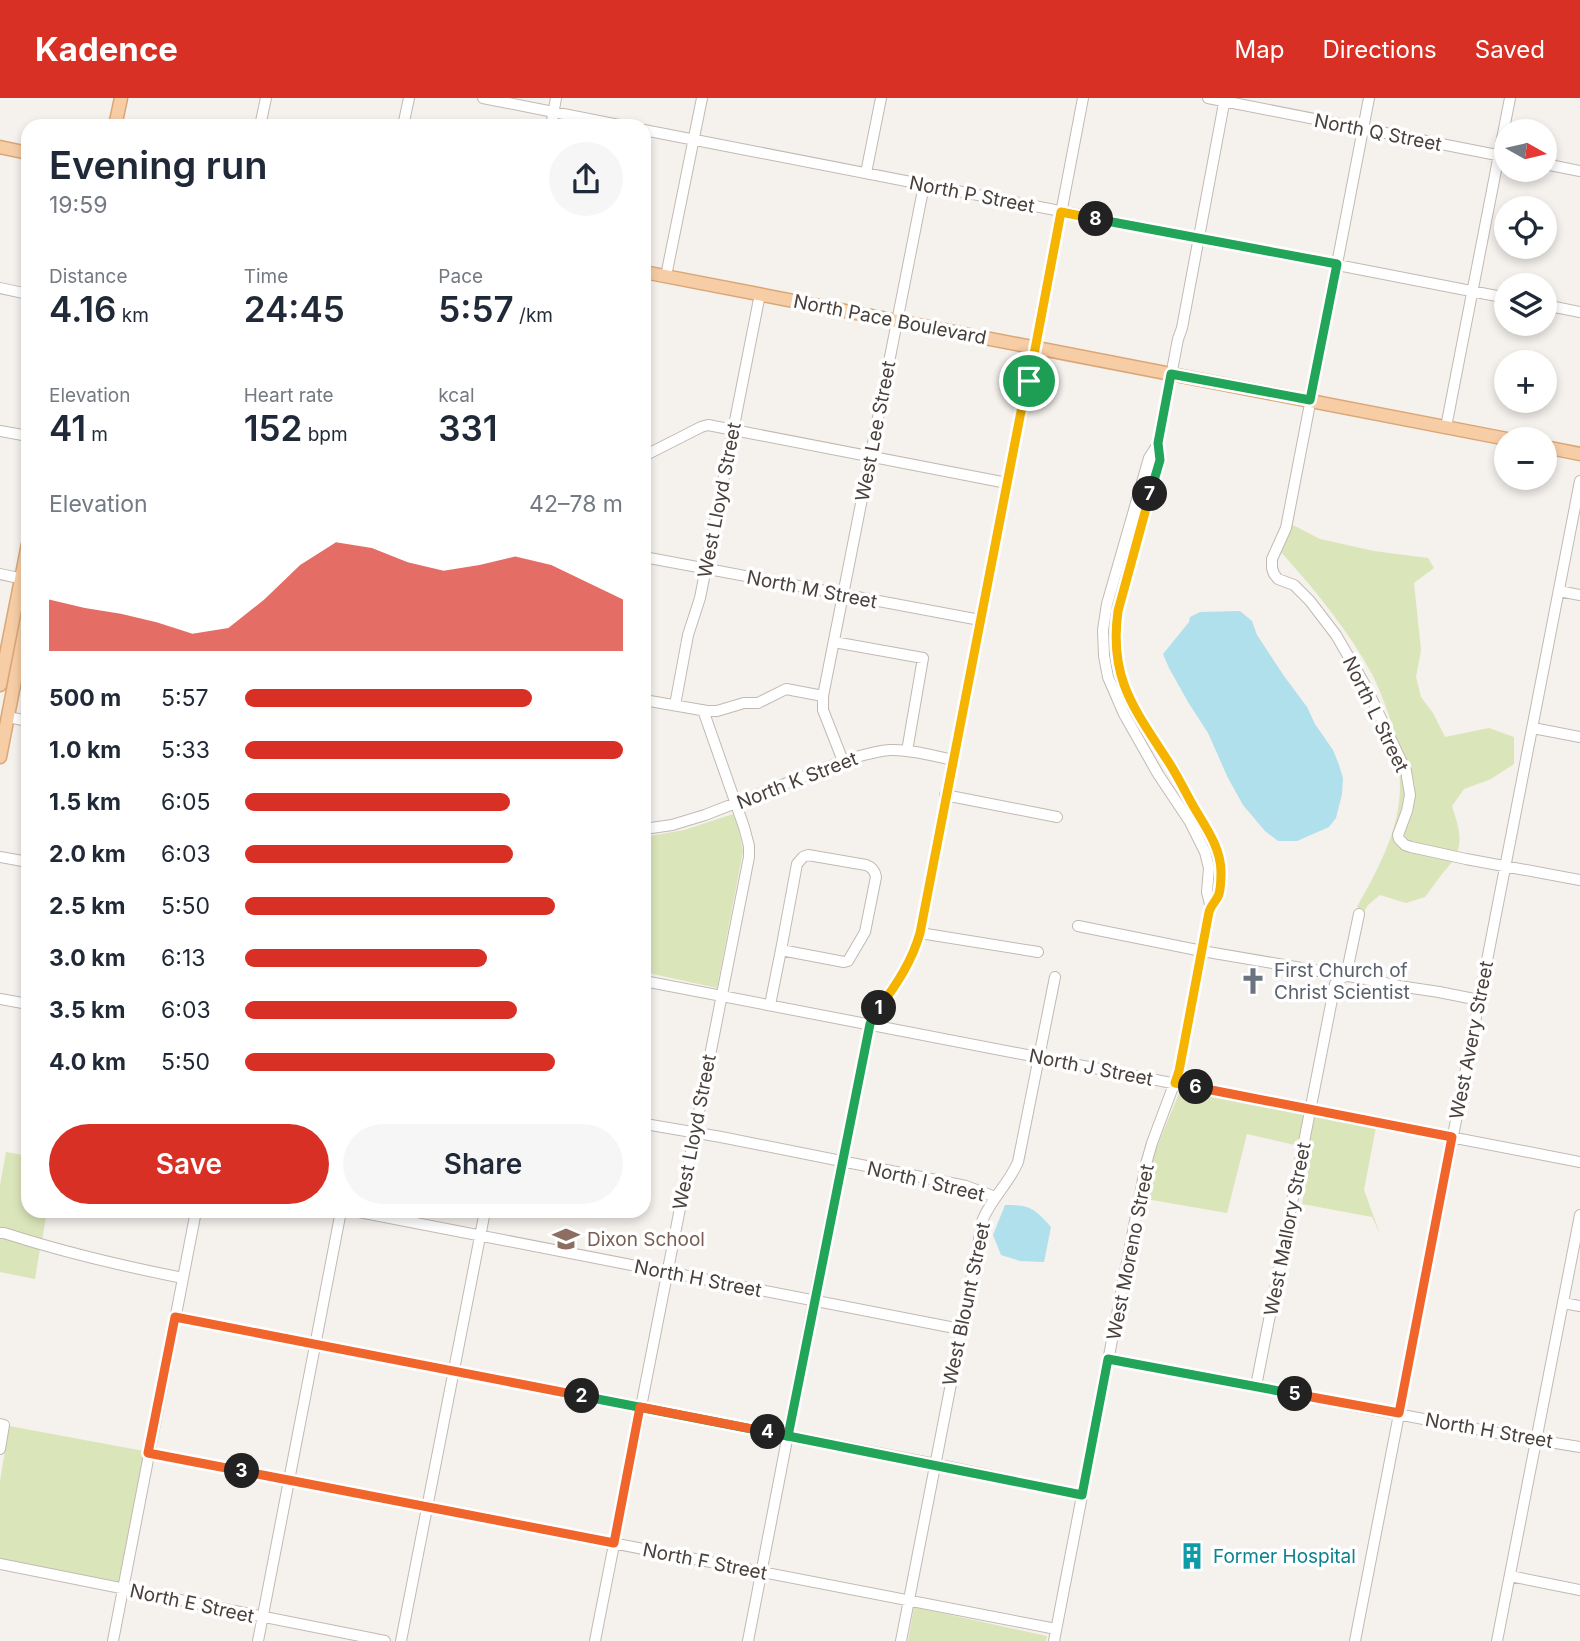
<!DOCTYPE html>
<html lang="en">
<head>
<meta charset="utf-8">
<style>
  body { margin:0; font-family:Inter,sans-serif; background:#f6f6f7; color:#1f2937; height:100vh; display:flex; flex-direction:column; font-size:26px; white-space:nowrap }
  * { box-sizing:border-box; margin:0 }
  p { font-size:23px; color:#747a83 }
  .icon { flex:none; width:38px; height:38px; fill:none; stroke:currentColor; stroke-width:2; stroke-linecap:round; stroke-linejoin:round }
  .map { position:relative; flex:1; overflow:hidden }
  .side { position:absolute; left:21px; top:21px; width:630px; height:1099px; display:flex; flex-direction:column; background:#fff; border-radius:21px; box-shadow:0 4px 10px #0003 }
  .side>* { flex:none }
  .needle { width:46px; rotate:98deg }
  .buttons { position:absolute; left:1494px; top:21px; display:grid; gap:14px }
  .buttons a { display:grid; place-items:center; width:63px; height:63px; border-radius:50%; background:#fff; box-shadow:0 4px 10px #0003; font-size:35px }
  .pin { position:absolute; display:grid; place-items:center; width:60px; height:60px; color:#fff; margin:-30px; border:4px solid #fff; border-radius:50%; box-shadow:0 2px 7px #0007 }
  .km { position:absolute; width:35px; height:35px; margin:-18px; border-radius:50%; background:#222; color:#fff; font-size:19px; line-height:35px; text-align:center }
  .round { display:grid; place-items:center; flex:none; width:74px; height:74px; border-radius:37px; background:#f6f6f7 }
  .summary { display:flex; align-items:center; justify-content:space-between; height:119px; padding:0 28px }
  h1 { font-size:38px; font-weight:600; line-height:52px }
  .stats { display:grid; grid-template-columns:repeat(3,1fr); gap:10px; height:119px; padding:7px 28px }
  .stats div { display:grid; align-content:center }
  .stats b { font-size:35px; font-weight:600 }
  .stats small { font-size:19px; font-weight:400 }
  .stats p { font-size:19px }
  .chart { height:196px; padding:14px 28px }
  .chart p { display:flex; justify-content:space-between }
  .chart svg { width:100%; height:126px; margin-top:7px; fill:#d93025; opacity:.7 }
  .action { display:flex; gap:14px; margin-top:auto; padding:14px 28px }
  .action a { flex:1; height:80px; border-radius:42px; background:#d93025; color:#fff; font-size:28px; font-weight:600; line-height:80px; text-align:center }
  .action a+a { background:#f6f6f7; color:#1f2937 }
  ul { padding:0 28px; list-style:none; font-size:23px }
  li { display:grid; grid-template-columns:112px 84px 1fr; align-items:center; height:52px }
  li i { height:18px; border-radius:9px; background:#d93025 }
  header { display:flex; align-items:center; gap:42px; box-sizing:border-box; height:98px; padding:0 35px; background:#d93025; color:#fff }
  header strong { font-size:33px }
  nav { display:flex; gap:38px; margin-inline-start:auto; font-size:24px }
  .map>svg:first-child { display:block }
  .green { fill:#dbe5ba }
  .water { fill:#b0e0eb }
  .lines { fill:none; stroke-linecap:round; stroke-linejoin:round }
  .minor-casing { stroke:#c3b9b3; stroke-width:12 }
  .major-casing { stroke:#daa676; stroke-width:15 }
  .minor { stroke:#fff; stroke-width:10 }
  .major { stroke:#f6cda5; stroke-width:12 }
  .split-1-casing { stroke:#fff; stroke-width:14 }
  .split-2-casing { stroke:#fff; stroke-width:14 }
  .split-3-casing { stroke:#fff; stroke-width:14 }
  .split-4-casing { stroke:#fff; stroke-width:14 }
  .split-5-casing { stroke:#fff; stroke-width:14 }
  .split-6-casing { stroke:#fff; stroke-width:14 }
  .split-7-casing { stroke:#fff; stroke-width:14 }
  .split-8-casing { stroke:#fff; stroke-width:14 }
  .split-9-casing { stroke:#fff; stroke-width:14 }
  .split-1 { stroke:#f5b400; stroke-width:9 }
  .split-2 { stroke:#22a559; stroke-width:9 }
  .split-3 { stroke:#f0652b; stroke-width:9 }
  .split-4 { stroke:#f0652b; stroke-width:9 }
  .split-5 { stroke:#22a559; stroke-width:9 }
  .split-6 { stroke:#f0652b; stroke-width:9 }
  .split-7 { stroke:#f5b400; stroke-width:9 }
  .split-8 { stroke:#22a559; stroke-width:9 }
  .split-9 { stroke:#f5b400; stroke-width:9 }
  .labels { text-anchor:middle; stroke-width:7; stroke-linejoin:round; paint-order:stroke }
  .street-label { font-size:19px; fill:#49403b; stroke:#fff }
  .worship-label { font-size:19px; fill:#5b616d; stroke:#fff; text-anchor:start }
  .education-label { font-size:19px; fill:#785e54; stroke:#fff; text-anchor:start }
  .culture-label { font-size:19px; fill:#0d838f; stroke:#fff; text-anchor:start }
</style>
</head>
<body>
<header>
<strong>Kadence</strong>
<nav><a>Map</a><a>Directions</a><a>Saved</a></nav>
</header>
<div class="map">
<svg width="1580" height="1543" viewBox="0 0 1580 1543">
  <rect width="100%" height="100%" fill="#f5f1ed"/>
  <path class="green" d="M 1291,426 L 1320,441 L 1374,453 L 1428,460 L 1434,470 L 1414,485 L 1421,552 L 1416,579 L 1421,599 L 1433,615 L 1445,639 L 1489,630 L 1514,639 L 1514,666 L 1491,681 L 1464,691 L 1452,708 C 1457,724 1463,739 1457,755 L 1412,745 L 1404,740 C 1408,714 1422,699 1410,670 C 1405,656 1395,644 1393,629 C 1387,612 1381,594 1373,578 C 1349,533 1315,492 1281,454 Z
    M 1398,666 C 1403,677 1405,688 1404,700 C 1403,717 1384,740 1404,751 L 1453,763 L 1442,776 L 1425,799 L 1406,805 L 1380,797 L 1368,807 L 1364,814 L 1364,812 L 1359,811 L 1357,809 C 1378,771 1400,732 1400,688 C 1400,681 1399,673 1398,666 Z
    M 733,716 L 738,729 L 743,753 L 717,890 L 644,874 L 644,739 L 684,732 Z
    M 1187,991 L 1376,1029 L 1364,1092 L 1380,1136 L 1372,1119 L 1302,1106 L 1312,1051 L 1247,1036 L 1227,1115 L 1146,1101 L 1153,1058 L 1180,993 Z
    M 6,1054 L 28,1058 L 28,1113 L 47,1113 L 42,1143 L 0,1131 L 0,1087 Z
    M 3,1139 L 40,1151 L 35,1181 L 0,1174 L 0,1140 Z
    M 9,1328 L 144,1353 L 119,1485 L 0,1461 L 0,1383 Z
    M 914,1509 L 1047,1538 L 1046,1543 L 908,1543 Z"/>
  <path class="water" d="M 1240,513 L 1252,523 L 1257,537 L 1284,578 L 1307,609 L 1315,626 L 1333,652 L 1339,667 L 1343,680 L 1342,696 L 1336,720 L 1329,729 L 1297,743 L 1278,743 L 1265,733 L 1243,707 L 1228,680 L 1208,635 L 1188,604 L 1169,570 L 1163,556 L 1189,524 L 1190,519 L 1200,514 Z
    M 1005,1107 C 1030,1107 1034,1110 1051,1129 L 1044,1164 L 1020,1163 L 1001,1157 L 993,1137 Z"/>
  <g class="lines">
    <defs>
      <path id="minor" d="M 483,0 L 624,28
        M 1208,0 L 1507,59
        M 1369,0 L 1286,430 L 1272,461 L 1272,470 L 1274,476 L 1278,481 L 1294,487 L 1310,503 L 1336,537 L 1365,587 L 1406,673 L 1410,697 L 1407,713 L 1398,737 L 1399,741 L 1405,747 L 1411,749 L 1466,761 L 1580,782
        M 260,28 L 266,0
        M 403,28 L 409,0
        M 551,28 L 556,0
        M 644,32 L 1507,200
        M 1545,66 L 1580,73
        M 866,75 L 881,0
        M 666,178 L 702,0
        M 0,190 L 28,196
        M 1545,207 L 1580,214
        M 1446,329 L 1510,0
        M 0,333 L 28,338
        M 1158,346 L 1149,360 L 1107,506 L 1103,532 L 1104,558 L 1108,579 L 1124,616 L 1158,676 L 1190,724 L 1205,754 L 1209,770 L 1207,794 L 1211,810
        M 644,358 L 701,329 L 708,327 L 1007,385
        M 644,459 L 980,522
        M 0,476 L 28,482
        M 1559,493 L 1580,497
        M 834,544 L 923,560 L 907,653
        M 644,602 L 707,613 L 717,613 L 744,605 L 758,605 L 786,591 L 823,598
        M 675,607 L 688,537 L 700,500 L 760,196
        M 8,619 L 28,623
        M 1533,630 L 1580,639
        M 843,663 L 823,612 L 823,598 L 924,87
        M 945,697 L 1057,719
        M 644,731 L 672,727 L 705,717 L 846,662 C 860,658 875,653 890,652 C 911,651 933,658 953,662
        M 808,757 L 866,767 C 872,769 875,773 876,779 L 865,834 L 848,863 L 844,864 L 781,852 L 797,766 L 803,759 Z
        M 0,759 L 28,764
        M 1078,828 L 1202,853 L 1366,881 L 1399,888 L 1439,894 L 1479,902
        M 920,835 L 1038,854
        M 644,883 L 1580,1064
        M 0,901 L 28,906
        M 770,907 L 781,852
        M 651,1027 L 721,1039 L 966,1088 L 995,1099
        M 354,1113 L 960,1231
        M 0,1135 L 4,1135 C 63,1154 122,1168 183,1180
        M 1563,1205 L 1580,1208
        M 175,1219 L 935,1366 L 1082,1397
        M 1108,1261 L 1513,1338 L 1580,1349
        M 1256,1288 L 1335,886 L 1338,882 L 1346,878 L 1359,816
        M 0,1326 L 4,1327 L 0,1351
        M 148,1355 L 1056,1531
        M 0,1466 L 385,1543
        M 1510,1478 L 1580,1492
        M 113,1543 L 196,1113
        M 258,1543 L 341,1113
        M 401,1543 L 485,1113
        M 595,1543 L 749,759 L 749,748 L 744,729 L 703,612
        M 748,1543 L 814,1202 L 870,926 L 874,917 L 905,872 L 920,835 L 1023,303 L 1029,283 L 1083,0
        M 901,1543 L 983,1121 C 992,1100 1009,1085 1018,1064 L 1055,879
        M 1054,1543 L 1146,1066 L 1152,1045 L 1179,973 L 1209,814 C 1213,804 1220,797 1221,785 C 1223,756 1209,734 1195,710 C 1187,696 1181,682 1172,668 C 1150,634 1123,601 1117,559 C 1112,522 1124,485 1135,449 C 1143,420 1152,391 1160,362 L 1158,346 L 1178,241 L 1182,230 L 1225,0
        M 1355,1543 L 1580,383
        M 1497,1543 L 1580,1117"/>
      <path id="major" d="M 115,28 L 121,0
        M 0,49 L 28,55
        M 644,174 L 1507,341
        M 1545,349 L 1580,356
        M 0,587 L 28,446
        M 0,659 L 28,515"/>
    </defs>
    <use href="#minor" class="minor-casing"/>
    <use href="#major" class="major-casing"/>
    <use href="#minor" class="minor"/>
    <use href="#major" class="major"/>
  </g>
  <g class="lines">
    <defs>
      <path id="split-1" d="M 879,910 C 897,886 912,863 920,835 L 1023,303 L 1029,283"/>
      <path id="split-2" d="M 582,1298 L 788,1338 L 870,926 L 874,917 L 879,910"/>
      <path id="split-3" d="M 242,1373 L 148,1355 L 175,1219 L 582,1298"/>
      <path id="split-4" d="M 242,1373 L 614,1445 L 640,1309 L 768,1334"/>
      <path id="split-5" d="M 768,1334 L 1082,1397 L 1108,1261 L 1295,1296"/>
      <path id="split-6" d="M 1196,989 L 1452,1039 L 1399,1315 L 1295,1296"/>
      <path id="split-7" d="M 1150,396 L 1118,513 C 1109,578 1132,608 1166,660 C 1177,676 1185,694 1195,711 C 1207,731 1221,751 1221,774 C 1221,781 1221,789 1219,796 C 1217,802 1211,807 1209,814 L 1179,973 L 1175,985 L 1196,989"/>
      <path id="split-8" d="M 1096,121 L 1337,166 L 1310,302 L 1171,276 L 1158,345 L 1160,362 L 1150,396"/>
      <path id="split-9" d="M 1029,283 L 1061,114 L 1096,121"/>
    </defs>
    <use href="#split-1" class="split-1-casing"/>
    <use href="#split-2" class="split-2-casing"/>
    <use href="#split-3" class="split-3-casing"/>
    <use href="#split-4" class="split-4-casing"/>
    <use href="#split-5" class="split-5-casing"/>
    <use href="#split-6" class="split-6-casing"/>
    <use href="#split-7" class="split-7-casing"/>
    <use href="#split-8" class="split-8-casing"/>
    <use href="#split-9" class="split-9-casing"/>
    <use href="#split-1" class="split-1"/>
    <use href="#split-2" class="split-2"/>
    <use href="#split-3" class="split-3"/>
    <use href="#split-4" class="split-4"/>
    <use href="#split-5" class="split-5"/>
    <use href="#split-6" class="split-6"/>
    <use href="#split-7" class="split-7"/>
    <use href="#split-8" class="split-8"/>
    <use href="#split-9" class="split-9"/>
  </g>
  <defs>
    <symbol id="church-bare" viewBox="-9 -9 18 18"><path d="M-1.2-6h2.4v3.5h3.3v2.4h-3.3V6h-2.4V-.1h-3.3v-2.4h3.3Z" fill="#6b7280" stroke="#fff" stroke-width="2.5" paint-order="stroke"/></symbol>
    <symbol id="school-bare" viewBox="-9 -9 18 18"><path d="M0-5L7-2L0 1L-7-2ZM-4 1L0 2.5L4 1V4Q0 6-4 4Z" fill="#8d6e63" stroke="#fff" stroke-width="2.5" paint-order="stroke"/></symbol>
    <symbol id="building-bare" viewBox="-9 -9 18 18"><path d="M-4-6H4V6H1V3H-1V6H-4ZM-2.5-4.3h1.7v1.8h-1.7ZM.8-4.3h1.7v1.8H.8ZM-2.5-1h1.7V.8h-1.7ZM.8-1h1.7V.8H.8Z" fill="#0f9aa8" stroke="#fff" stroke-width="2.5" paint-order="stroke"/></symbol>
  </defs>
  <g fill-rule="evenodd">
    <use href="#church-bare" x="1234" y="864" width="38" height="38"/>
    <use href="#school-bare" x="547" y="1122" width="38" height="38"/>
    <use href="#building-bare" x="1173" y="1439" width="38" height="38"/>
  </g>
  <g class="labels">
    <g class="street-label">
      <text transform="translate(1378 34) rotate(11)" y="7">North Q Street</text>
      <text transform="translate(972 96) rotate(11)" y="7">North P Street</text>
      <text transform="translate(890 221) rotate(11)" y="7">North Pace Boulevard</text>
      <text transform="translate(875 333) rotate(-79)" y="7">West Lee Street</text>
      <text transform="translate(719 402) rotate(-79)" y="7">West Lloyd Street</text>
      <text transform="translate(812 491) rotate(11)" y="7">North M Street</text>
      <text transform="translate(1376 616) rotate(64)" y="7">North L Street</text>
      <text transform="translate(797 682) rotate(-21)" y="7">North K Street</text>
      <text transform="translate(1471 942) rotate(-79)" y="7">West Avery Street</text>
      <text transform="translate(1091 969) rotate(11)" y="7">North J Street</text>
      <text transform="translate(694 1034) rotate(-79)" y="7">West Lloyd Street</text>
      <text transform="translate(926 1083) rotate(13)" y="7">North I Street</text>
      <text transform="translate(1287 1131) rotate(-79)" y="7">West Mallory Street</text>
      <text transform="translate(1130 1154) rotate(-79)" y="7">West Moreno Street</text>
      <text transform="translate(698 1180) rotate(11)" y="7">North H Street</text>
      <text transform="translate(966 1206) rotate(-78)" y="7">West Blount Street</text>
      <text transform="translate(1489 1332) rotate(10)" y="7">North H Street</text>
      <text transform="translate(705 1463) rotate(11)" y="7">North F Street</text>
      <text transform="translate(192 1505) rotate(12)" y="7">North E Street</text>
    </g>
    <g class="worship-label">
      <text x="1274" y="879">First Church of<tspan x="1274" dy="22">Christ Scientist</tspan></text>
    </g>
    <g class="education-label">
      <text x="587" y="1148">Dixon School</text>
    </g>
    <g class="culture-label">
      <text x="1213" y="1465">Former Hospital</text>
    </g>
  </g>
</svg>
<div class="buttons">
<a><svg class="needle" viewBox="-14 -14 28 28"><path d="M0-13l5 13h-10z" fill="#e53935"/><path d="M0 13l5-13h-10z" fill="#747a83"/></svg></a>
<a><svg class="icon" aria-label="locate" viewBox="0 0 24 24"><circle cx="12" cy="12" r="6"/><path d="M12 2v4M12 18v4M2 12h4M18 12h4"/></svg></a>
<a><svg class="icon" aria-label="layers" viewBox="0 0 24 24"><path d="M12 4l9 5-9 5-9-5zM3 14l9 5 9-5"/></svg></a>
<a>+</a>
<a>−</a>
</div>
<div class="pin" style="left:1029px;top:283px;background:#1e9e55"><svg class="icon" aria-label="arrive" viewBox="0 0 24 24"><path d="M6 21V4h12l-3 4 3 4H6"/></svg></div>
<b class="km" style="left:879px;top:910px">1</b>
<b class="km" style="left:582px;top:1298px">2</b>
<b class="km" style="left:242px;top:1373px">3</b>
<b class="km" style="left:768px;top:1334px">4</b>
<b class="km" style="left:1295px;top:1296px">5</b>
<b class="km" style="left:1196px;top:989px">6</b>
<b class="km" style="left:1150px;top:396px">7</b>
<b class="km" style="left:1096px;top:121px">8</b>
<section class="side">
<div class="summary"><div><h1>Evening run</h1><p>19:59</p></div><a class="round"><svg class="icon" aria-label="share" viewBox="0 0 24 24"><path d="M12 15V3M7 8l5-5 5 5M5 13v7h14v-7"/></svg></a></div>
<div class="stats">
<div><p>Distance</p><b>4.16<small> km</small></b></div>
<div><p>Time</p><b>24:45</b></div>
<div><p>Pace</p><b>5:57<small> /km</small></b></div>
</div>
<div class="stats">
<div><p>Elevation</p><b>41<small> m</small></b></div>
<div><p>Heart rate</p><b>152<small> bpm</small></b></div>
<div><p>kcal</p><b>331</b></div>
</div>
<div class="chart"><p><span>Elevation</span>42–78 m</p>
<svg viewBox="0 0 160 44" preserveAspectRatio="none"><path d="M0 44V26L10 29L20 31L30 34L40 38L50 36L60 26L70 14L80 6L90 8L100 13L110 16L120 14L130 11L140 14L150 20L160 26V44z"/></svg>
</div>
<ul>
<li><b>500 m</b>5:57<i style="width:76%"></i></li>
<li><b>1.0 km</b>5:33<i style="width:100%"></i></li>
<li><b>1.5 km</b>6:05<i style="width:70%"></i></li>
<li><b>2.0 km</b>6:03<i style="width:71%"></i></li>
<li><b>2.5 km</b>5:50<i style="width:82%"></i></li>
<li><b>3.0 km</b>6:13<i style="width:64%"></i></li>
<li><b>3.5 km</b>6:03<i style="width:72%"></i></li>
<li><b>4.0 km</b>5:50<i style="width:82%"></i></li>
</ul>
<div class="action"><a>Save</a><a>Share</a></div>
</section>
</div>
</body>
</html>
